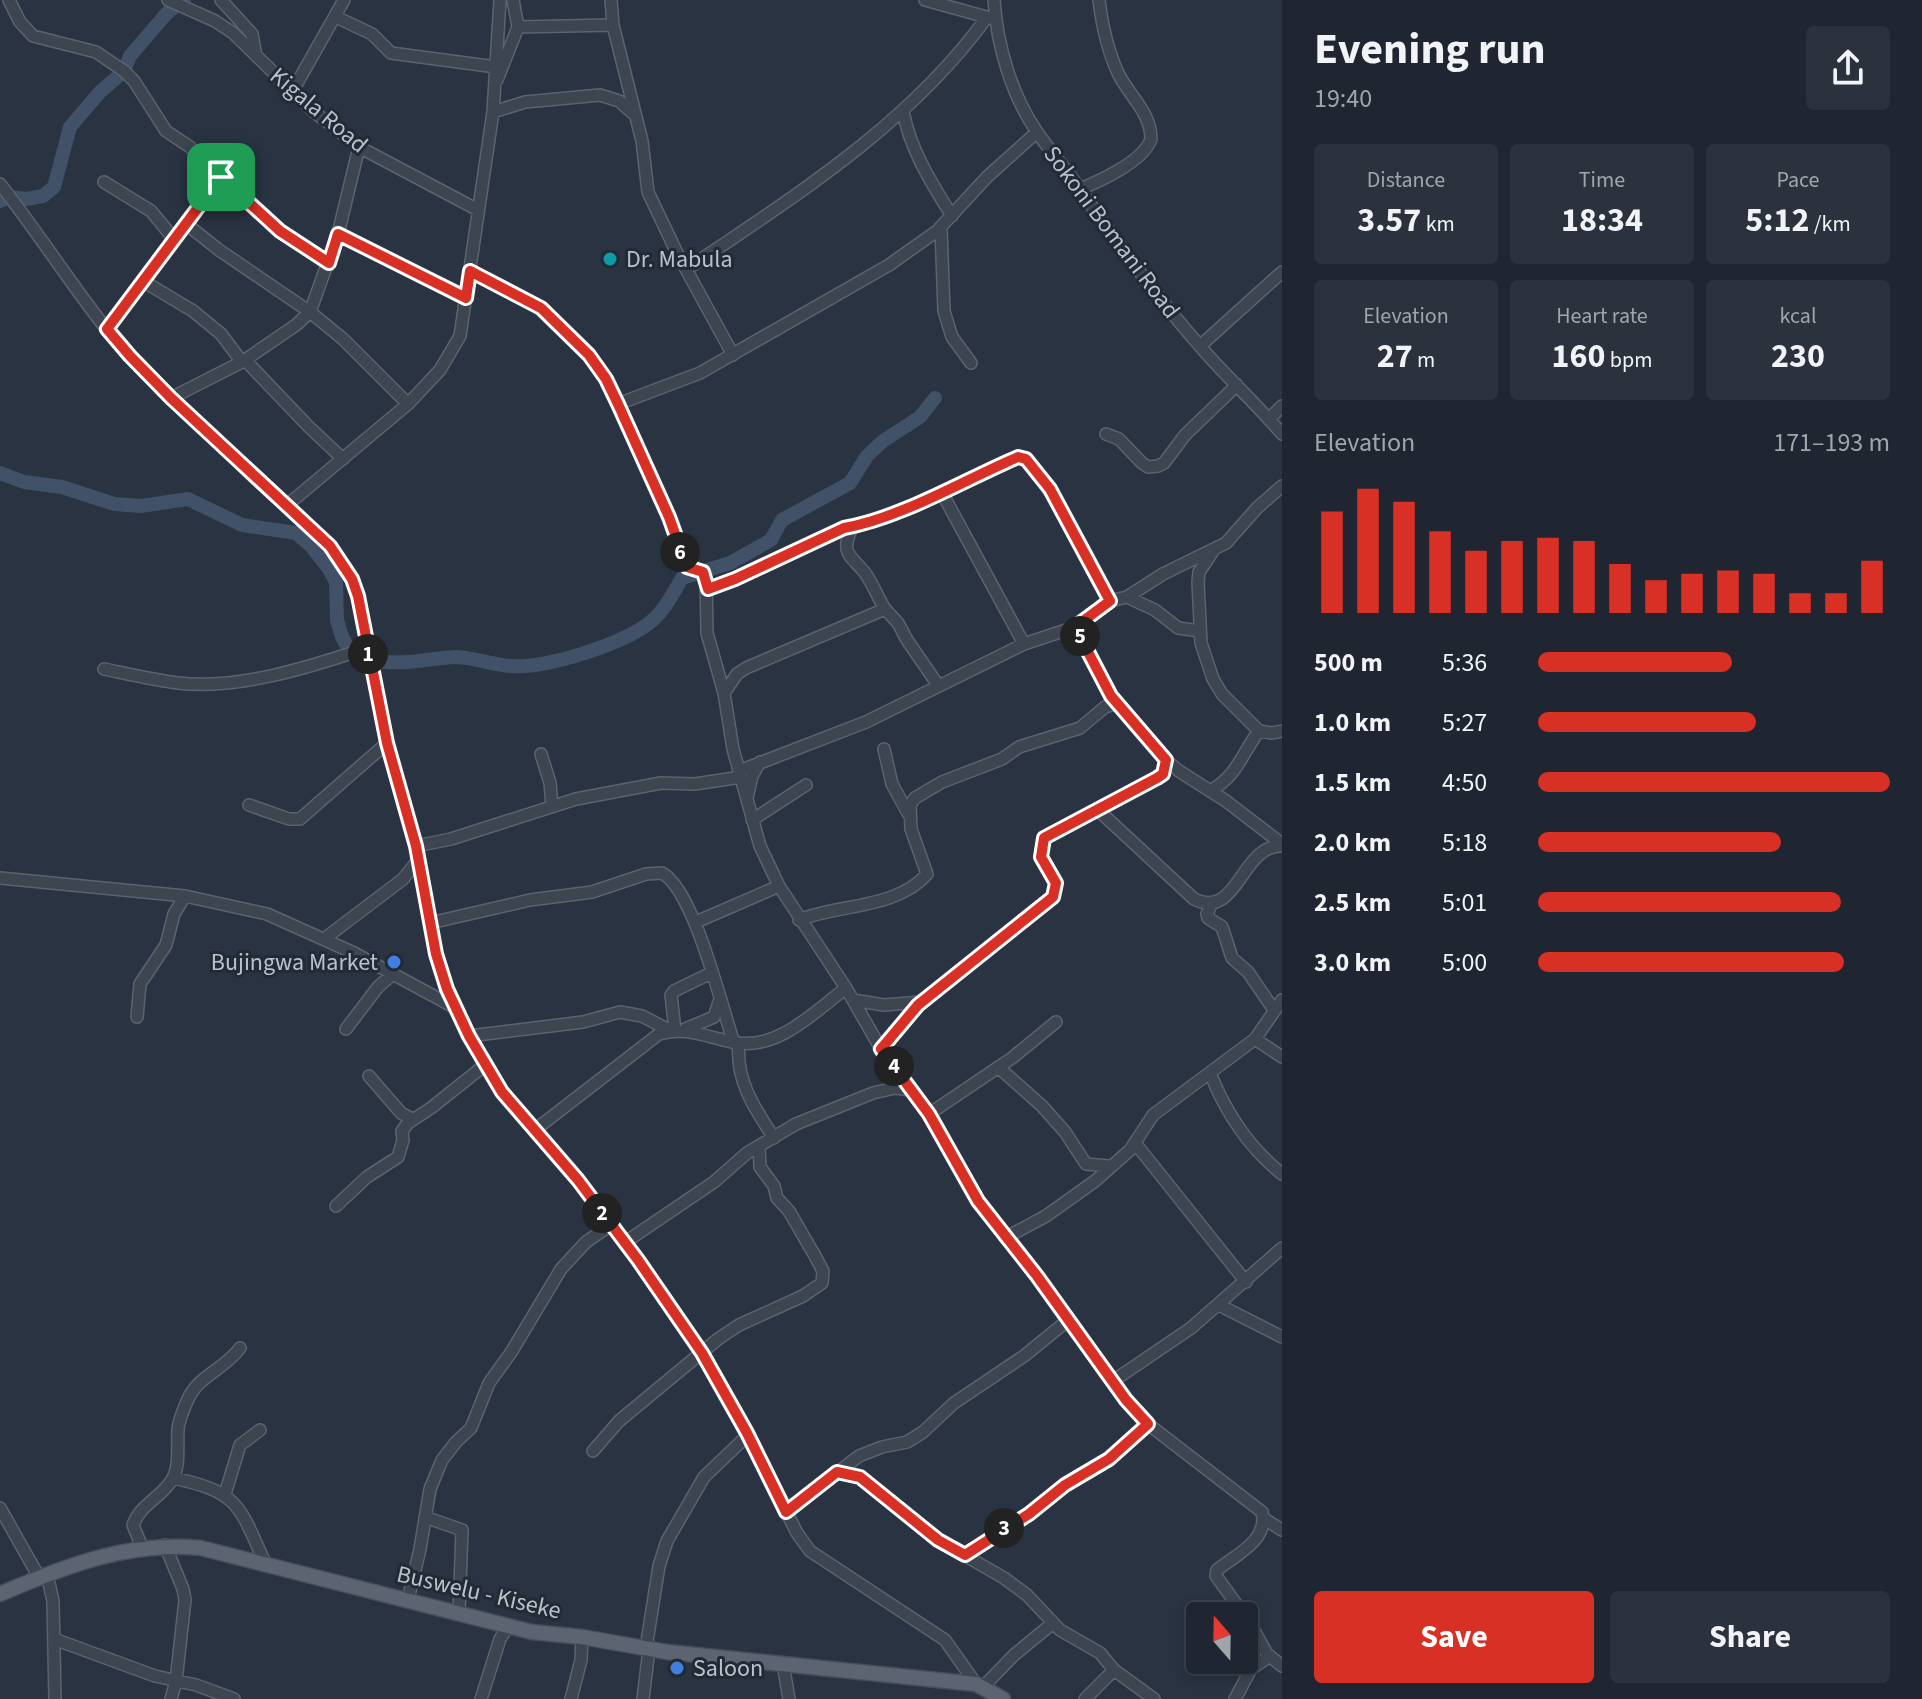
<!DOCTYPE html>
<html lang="en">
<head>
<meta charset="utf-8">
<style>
  body { margin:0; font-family:"Source Sans 3",sans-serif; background:#2c323d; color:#f1f3f6; height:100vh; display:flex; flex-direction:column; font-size:30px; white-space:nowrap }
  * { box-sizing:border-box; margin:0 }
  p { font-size:26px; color:#a1a5ab }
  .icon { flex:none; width:44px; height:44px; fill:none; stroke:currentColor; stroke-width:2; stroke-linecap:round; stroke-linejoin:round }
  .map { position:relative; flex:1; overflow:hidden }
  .side { display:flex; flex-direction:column; background:#1f2631; width:640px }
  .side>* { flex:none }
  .needle { width:52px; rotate:340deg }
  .controls { position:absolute; left:1186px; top:1602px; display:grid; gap:16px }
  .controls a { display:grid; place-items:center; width:72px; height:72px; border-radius:8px; background:#1f2631; box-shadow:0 4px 12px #0003,0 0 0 2px #3c434d; font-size:40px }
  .pin { position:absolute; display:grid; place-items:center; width:68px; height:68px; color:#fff; margin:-34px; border-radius:16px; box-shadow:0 4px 12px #0006 }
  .km { position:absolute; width:40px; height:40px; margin:-20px; border-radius:50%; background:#222; color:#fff; font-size:22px; line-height:40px; text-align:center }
  .round { display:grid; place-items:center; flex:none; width:84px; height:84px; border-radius:8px; background:#2c323d }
  .overview { display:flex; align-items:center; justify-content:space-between; height:136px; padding:0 32px }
  h1 { font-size:44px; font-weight:700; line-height:60px }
  .stats { display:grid; grid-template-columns:repeat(3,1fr); gap:12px; height:136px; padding:8px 32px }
  .stats div { display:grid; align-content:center; border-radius:8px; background:#2c323d; text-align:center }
  .stats b { font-size:34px; font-weight:700 }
  .stats small { font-size:22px; font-weight:400 }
  .stats p { font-size:22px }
  .chart { height:224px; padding:16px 32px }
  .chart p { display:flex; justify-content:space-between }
  .chart svg { width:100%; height:144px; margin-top:8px; stroke:#d93025; stroke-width:6 }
  .cta { display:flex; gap:16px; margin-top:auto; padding:16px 32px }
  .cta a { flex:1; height:92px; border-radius:8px; background:#d93025; color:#fff; font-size:32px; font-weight:700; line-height:92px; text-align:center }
  .cta a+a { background:#2c323d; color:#f1f3f6 }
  ul { padding:0 32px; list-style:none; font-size:26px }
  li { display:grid; grid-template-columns:128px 96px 1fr; align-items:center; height:60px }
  li i { height:20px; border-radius:10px; background:#d93025 }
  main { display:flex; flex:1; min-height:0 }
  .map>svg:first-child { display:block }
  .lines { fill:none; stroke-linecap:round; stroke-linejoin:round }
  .river { stroke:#405168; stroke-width:14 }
  .minor-casing { stroke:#5b636e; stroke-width:14 }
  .major-casing { stroke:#474e5a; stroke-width:17 }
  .minor { stroke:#3d4551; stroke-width:11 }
  .major { stroke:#5b6470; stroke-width:14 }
  .route-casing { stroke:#fff; stroke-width:16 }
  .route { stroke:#d93025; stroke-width:10 }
  .culture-dot { fill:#0f9aa8; stroke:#222a36; stroke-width:3 }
  .shop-dot { fill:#3f7fe0; stroke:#222a36; stroke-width:3 }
  .labels { text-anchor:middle; stroke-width:6; stroke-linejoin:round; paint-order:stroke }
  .street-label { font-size:24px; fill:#bac1cb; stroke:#222a36 }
  .poi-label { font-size:24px; fill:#bac1cb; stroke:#222a36; text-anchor:start }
</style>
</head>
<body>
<main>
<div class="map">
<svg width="1282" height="1699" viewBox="0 0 1282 1699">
  <rect width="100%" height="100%" fill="#293341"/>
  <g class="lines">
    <path class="river" d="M 0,201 L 10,197 L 26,199 L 43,196 L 54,187 L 70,127 L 100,92 L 124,71 L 130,56 L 167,13 L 184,0
      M 0,473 L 24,482 L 62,487 L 114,504 L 141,506 L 188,499 L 242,525 L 296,533 L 311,546 L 329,569 L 336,582 L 337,620 L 342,637 L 351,653 L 359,661 C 375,662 392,663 408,662 C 424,661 441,657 457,657 C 476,658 493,665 511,666 C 546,669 628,643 654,619 C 666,608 674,592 682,578 L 730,563 L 771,540 L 782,520 L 850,483 L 867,456 L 883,441 L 920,417 L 935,398"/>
    <defs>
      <path id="minor" d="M 9,0 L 20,22 L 33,36 L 96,52 L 124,71 L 134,81 L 166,131 L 190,147 L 221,177 L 107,329
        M 168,0 L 215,21 L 233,33 L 313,111 L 359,147 L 478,210
        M 221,0 L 252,34 L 256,56
        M 513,0 L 518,27
        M 611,0 L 613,25 L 642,141 L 648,192 L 676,251 L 733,355
        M 925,0 L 990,18
        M 994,0 C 997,45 1011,94 1037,132 C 1049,150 1065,167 1077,185 C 1115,240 1155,295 1199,345 C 1225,376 1256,403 1282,434
        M 336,17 L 372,34 L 391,53 L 496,67
        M 497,80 L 518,27 L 613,25
        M 292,92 L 344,0
        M 903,110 C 909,148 932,184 952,216
        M 493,112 L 525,102 L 600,95 L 619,101 L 635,115
        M 218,174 L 280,231 L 329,263
        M 104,182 L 151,211 L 174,239
        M 0,184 C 44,240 81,301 128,355 C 154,384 183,409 212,435 C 228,450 243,468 259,482 C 297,516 341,546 358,596 L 387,743 L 416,846 L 436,954 L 447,989 L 469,1036 L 502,1092 L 578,1180 L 638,1260 L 702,1353 L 747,1433 L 797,1533 L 810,1551 L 945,1640 L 976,1684
        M 1080,189 C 1100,181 1144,161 1151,139 C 1151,112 1129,96 1118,73 C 1107,49 1102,25 1099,0
        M 185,223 L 219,250 L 310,312 L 343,339 L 408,404
        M 941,228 L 944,311 L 952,337 L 971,363
        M 338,234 L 466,298
        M 687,269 C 795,196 910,124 987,17
        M 470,271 L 541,308 L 589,355 L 606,379 L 618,404 L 669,517 L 687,567 L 697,569 L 706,576 L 707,633 L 724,693 L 733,749 L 760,846 L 779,886 L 846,988 L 881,1049 L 929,1114 L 978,1201 L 1037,1276 L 1126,1400 L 1148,1424 L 1262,1512 C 1269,1541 1235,1555 1217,1570 L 1216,1576 L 1248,1620 L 1267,1654 L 1282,1666
        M 143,281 L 193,311 L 221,334 L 242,362
        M 1200,346 L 1282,272
        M 245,360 L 309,427 L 343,459
        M 171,398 L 242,362 L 296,325 L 310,312 L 338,234 L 359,147
        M 618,404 L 700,373 L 889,265 L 937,231 L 987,177 L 1037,132
        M 1269,419 L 1282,406
        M 1106,434 L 1119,439 L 1142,463 L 1148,467 L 1158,466 L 1164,463 L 1185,435 L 1237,385
        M 942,493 L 1024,644
        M 286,506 L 408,404 L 440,370 L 460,336 L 493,112 L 500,0
        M 852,527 C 840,555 850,554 865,573 C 873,584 878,598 885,609
        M 1213,551 L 1199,572 L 1198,582 L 1201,643 L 1213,679 L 1222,694 L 1259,731 L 1272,733 L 1282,731
        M 708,589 L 735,579 L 844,528 C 905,516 961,481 1018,457 C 1042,462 1096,575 1110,601
        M 1127,597 L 1155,610 L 1178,628 L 1200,631
        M 1075,627 L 1111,696 L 1166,760 L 1179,771 L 1226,801 L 1282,844
        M 104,669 C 128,674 153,680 178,683 C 238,690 310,667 367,648
        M 724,693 L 737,674 L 746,668 L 885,609 L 898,623 L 907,640 L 938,685
        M 884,749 L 892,784 L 909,815
        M 541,754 L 550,783 L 552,806
        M 739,771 L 866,722 L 1024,644 L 1075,627 L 1110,601 L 1127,597 L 1163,574 L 1226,543 L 1257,508 L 1282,486
        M 1210,791 C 1238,775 1241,755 1259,731
        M 747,798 L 752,776 L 760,762
        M 249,805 L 289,819 L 300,819 L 387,743
        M 1098,810 L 1194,899 C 1238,921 1241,844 1282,846
        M 752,820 L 806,785
        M 416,846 L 451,839 L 576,799 L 661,783 L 695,784 L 741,777
        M 0,878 L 185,896 L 267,914 L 354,953 L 454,1007
        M 1211,905 L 1207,914 L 1208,918 L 1222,927 L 1232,958 L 1248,972 L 1274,1010
        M 799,920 C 838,904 897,909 927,874 L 911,829 L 910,805 L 915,798 L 942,782 L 1002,759 L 1019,747 L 1080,728 L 1105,707 L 1117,703
        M 696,922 L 779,886
        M 430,923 L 530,900 L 592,892 L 646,874 L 662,873 C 694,890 721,1005 734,1043
        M 324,939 L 403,879 L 419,859
        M 853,1000 L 884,1005 L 921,1002
        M 137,1017 L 140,984 L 166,945 L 174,914 L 185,896
        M 346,1029 L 378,987 L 393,974
        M 685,1029 L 714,1017 L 719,1002
        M 675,1030 L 671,995 L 674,991 L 711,973
        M 469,1036 L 583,1022 L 620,1012 L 642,1016 L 671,1031
        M 1255,1039 L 1282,1057
        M 739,1043 C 735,1080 755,1109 774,1138
        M 881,1049 L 918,1005 L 1053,897 L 1056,883 L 1041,857 L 1044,838 L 1157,778 L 1163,774 L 1166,760
        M 998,1067 L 1042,1106 L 1065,1132 L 1086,1164 L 1109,1166
        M 1210,1073 C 1226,1113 1248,1147 1282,1174
        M 369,1076 L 401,1113 L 412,1119
        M 929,1114 L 1012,1058 L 1056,1022
        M 536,1129 L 659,1034 C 685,1026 706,1037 732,1042 C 777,1052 814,1012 846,988
        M 1135,1143 L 1246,1282
        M 336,1206 L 367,1177 L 398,1157 L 403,1140 L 402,1131 L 408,1123 L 431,1108 L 485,1065
        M 1005,1238 L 1046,1216 L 1095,1181 L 1130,1150 L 1153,1115 L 1255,1039 L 1282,1000
        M 624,1243 L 714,1182 L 747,1153 L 796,1124 L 873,1093 L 895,1088 L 911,1090
        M 1219,1305 L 1282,1337
        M 1113,1381 L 1191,1328 L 1282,1248
        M 593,1451 L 619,1421 L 718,1339 L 739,1325 L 803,1296 L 822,1283 L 823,1271 L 815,1256 L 789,1211 L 777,1198 L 774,1186 L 760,1167 L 759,1146
        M 837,1472 L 860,1477 L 938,1540 L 1004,1578 L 1027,1595 L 1060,1630 L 1100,1653 L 1114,1670 L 1154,1699
        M 173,1478 C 239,1492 239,1505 265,1563
        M 225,1494 L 240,1445 L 260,1430
        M 0,1508 L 39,1577
        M 786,1512 L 859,1456 L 882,1447 L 907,1442 L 923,1432 L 954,1403 L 1024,1356 L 1067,1321
        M 425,1517 L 462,1530 L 459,1613
        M 1263,1518 L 1282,1530
        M 165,1545 L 183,1589 L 185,1600 L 176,1681 L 171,1699
        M 142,1547 L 133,1525 C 140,1504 163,1497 173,1478 C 180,1464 177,1445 178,1429 C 179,1419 184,1408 188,1399 C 199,1375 225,1369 240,1348
        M 965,1555 L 1029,1514 L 1065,1485 L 1109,1459 L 1148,1424
        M 47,1574 L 53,1601 L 55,1699
        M 408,1600 L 420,1549 L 430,1489 L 442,1460 L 456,1442 L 471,1428 L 489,1383 L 512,1351 L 561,1269 L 586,1242 L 611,1225
        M 54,1639 L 155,1676 L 196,1685 L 234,1699
        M 646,1648 L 659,1566 L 667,1541 L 704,1477 L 748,1435
        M 783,1664 L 789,1699
        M 983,1687 L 1014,1655 L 1053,1623
        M 481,1699 L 500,1639 L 508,1626
        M 571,1699 L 581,1660 L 582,1637
        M 643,1699 L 649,1649
        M 1085,1699 L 1114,1670
        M 1235,1699 L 1251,1669 L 1270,1656"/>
      <path id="major" d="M 0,1594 C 65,1566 129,1541 201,1548 L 532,1632 L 582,1637 L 667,1652 L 976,1684 L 1003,1699"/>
    </defs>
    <use href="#minor" class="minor-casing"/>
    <use href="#major" class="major-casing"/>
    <use href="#minor" class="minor"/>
    <use href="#major" class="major"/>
  </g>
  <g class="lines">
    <defs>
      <path id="route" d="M 221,177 L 280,231 L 329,263 L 338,234 L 466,298 L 470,271 L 541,308 L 589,355 L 606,379 L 618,404 L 669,517 L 687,567 L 703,572 L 708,589 L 735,579 L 844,528 C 901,518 964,480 1018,457 L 1026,459 L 1050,489 L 1110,601 L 1075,627 L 1111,696 L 1166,760 L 1163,774 L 1157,778 L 1044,838 L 1041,857 L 1056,883 L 1053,897 L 918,1005 L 881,1049 L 929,1114 L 978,1201 L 1037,1276 L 1126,1400 L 1148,1424 L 1109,1459 L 1065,1485 L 1029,1514 L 965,1555 L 938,1540 L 860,1477 L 837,1472 L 786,1512 L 747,1433 L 702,1353 L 638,1260 L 578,1180 L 502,1092 L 469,1036 L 447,989 L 436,954 L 416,846 L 387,743 L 358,596 L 352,579 L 330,546 L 171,398 L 130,356 L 107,329 Z"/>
    </defs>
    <use href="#route" class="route-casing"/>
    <use href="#route" class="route"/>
  </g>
  <circle class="culture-dot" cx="610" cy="259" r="8"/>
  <g class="shop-dot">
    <circle cx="394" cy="962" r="8"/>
    <circle cx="677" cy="1668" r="8"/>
  </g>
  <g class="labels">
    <g class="street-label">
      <text transform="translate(319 110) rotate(40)" y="8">Kigala Road</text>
      <text transform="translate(1112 232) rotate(53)" y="8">Sokoni Bomani Road</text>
      <text transform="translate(479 1592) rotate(13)" y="8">Buswelu - Kiseke</text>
    </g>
    <g class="poi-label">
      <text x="626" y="267">Dr. Mabula</text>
      <text x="378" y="970" text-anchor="end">Bujingwa Market</text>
      <text x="693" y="1676">Saloon</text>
    </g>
  </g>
</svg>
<div class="controls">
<a><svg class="needle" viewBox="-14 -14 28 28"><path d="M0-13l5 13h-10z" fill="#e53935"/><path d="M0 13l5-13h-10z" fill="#a1a5ab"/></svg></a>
</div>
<div class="pin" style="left:221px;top:177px;background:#1e9e55"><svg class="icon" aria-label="arrive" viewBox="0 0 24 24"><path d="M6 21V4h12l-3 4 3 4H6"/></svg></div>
<b class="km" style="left:368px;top:654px">1</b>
<b class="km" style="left:602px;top:1213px">2</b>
<b class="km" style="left:1004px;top:1528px">3</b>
<b class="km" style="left:894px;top:1066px">4</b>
<b class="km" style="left:1080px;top:636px">5</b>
<b class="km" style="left:680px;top:552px">6</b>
</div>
<section class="side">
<div class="overview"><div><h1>Evening run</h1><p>19:40</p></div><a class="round"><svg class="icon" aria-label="share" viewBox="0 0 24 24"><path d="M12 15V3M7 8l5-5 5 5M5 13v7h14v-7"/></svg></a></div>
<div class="stats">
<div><p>Distance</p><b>3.57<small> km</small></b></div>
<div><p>Time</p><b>18:34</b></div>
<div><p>Pace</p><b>5:12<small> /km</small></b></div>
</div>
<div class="stats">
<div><p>Elevation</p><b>27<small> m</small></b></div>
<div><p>Heart rate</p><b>160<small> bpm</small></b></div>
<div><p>kcal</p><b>230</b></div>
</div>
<div class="chart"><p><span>Elevation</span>171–193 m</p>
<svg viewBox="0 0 160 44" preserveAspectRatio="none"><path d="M5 44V13M15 44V6M25 44V10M35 44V19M45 44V25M55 44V22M65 44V21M75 44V22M85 44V29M95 44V34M105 44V32M115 44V31M125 44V32M135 44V38M145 44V38M155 44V28"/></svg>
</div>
<ul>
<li><b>500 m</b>5:36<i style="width:55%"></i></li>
<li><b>1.0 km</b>5:27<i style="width:62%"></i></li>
<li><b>1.5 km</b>4:50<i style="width:100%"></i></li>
<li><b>2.0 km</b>5:18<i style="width:69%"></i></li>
<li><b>2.5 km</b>5:01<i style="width:86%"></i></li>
<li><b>3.0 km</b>5:00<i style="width:87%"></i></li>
</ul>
<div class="cta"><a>Save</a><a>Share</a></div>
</section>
</main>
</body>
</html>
